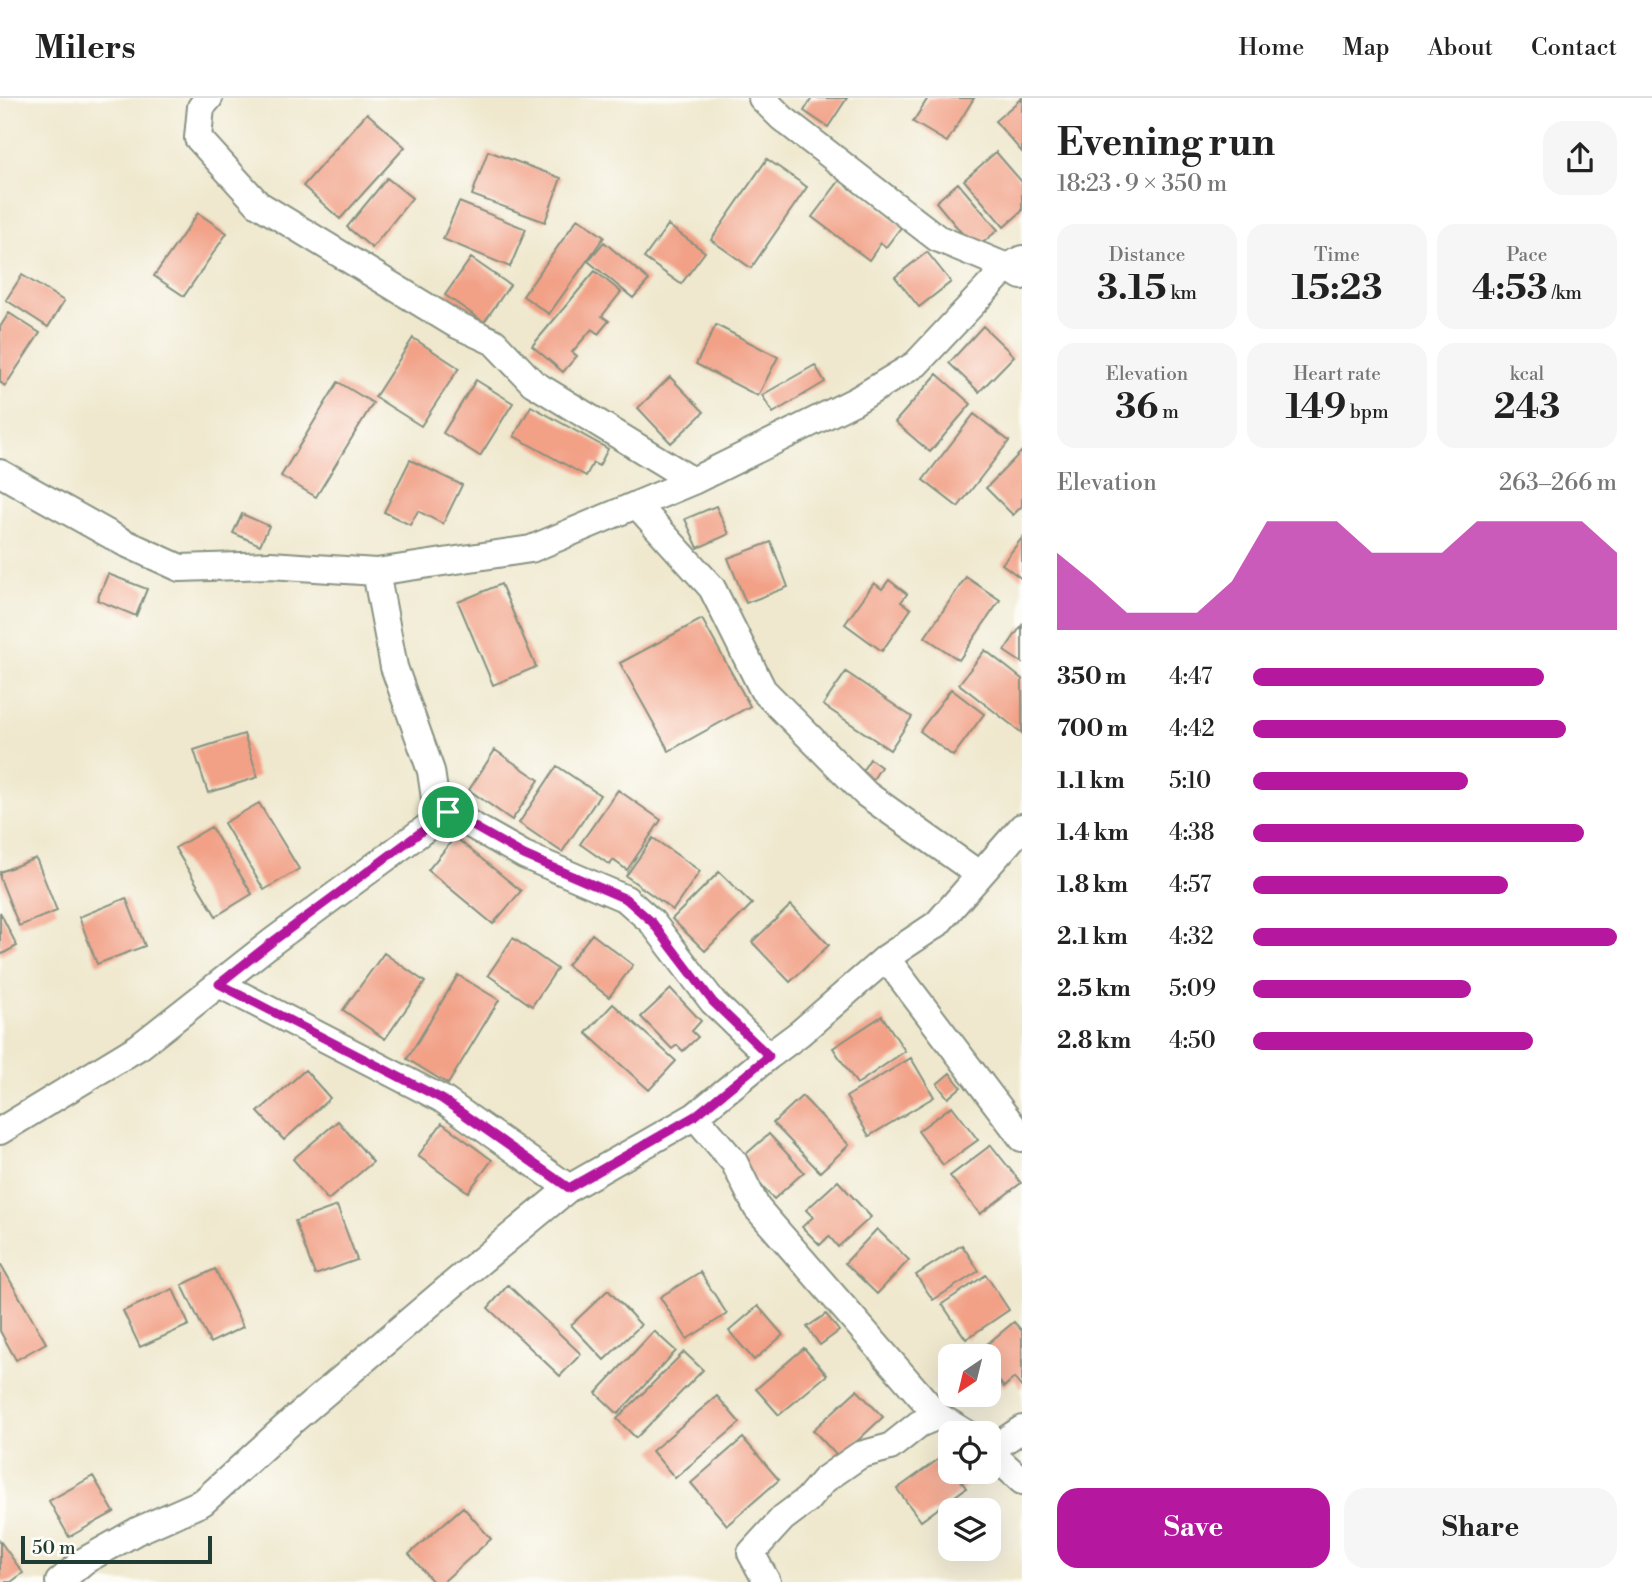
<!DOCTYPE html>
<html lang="en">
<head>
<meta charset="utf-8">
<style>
  body { margin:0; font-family:"Libre Bodoni",serif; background:#f6f6f6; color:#222; height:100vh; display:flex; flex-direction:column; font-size:26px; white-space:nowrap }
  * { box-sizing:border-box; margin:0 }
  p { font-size:23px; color:#767676 }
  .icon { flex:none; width:38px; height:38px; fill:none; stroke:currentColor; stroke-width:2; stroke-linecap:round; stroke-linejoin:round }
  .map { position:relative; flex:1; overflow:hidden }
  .side { display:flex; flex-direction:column; background:#fff; width:630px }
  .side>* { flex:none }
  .needle { width:46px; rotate:215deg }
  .fabs { position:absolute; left:938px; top:1246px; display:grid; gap:14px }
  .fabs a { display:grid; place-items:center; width:63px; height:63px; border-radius:14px; background:#fff; box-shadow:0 7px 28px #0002; font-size:35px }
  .scale { position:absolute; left:21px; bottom:18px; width:191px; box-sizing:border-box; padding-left:7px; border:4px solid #1f3d34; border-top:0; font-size:19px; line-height:24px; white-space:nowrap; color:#1f3d34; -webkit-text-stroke:5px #fdfcf7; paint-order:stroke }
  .pin { position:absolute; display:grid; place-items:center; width:60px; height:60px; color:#fff; margin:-30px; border:4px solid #fff; border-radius:50%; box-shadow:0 2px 7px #0007 }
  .round { display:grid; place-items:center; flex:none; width:74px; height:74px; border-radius:21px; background:#f6f6f6 }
  .headline { display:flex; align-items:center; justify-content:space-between; height:119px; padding:0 35px }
  h1 { font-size:38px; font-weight:800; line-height:52px }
  .figures { display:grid; grid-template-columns:repeat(3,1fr); gap:10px; height:119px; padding:7px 35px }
  .figures div { display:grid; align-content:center; border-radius:18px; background:#f6f6f6; text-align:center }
  .figures b { font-size:35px; font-weight:800 }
  .figures small { font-size:19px; font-weight:400 }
  .figures p { font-size:19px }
  .chart { height:196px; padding:14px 35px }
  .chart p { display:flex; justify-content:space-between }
  .chart svg { width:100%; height:126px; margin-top:7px; fill:#b5179e; opacity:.7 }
  .primary-button { display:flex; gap:14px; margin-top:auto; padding:14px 35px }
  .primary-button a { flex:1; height:80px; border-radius:21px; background:#b5179e; color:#fff; font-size:28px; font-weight:800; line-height:80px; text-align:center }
  .primary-button a+a { background:#f6f6f6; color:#222 }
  ul { padding:0 35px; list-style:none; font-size:23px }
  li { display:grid; grid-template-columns:112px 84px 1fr; align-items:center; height:52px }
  li i { height:18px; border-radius:9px; background:#b5179e }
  header { display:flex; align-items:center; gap:42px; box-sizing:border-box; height:98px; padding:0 35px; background:#fff; border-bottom:2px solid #e0e0e0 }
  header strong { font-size:33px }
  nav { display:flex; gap:38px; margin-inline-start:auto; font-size:24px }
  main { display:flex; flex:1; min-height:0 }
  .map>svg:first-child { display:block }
  .building { fill:#f2a187 }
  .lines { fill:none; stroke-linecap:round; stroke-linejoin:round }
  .street-casing { stroke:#879281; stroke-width:30 }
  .street { stroke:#fff; stroke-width:26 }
  .route-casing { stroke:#fff; stroke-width:14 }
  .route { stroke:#b5179e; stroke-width:9 }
</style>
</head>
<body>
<header>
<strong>Milers</strong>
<nav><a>Home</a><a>Map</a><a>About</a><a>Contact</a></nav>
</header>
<main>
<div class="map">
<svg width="1022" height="1484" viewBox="0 0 1022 1484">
  <rect width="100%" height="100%" fill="#fdfcf7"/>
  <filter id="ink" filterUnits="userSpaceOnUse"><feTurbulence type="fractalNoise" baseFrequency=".0143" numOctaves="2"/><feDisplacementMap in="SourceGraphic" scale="14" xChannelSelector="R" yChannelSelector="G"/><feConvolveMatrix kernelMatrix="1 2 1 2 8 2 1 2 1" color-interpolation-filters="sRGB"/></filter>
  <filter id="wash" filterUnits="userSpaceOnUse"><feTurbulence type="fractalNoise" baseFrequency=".00686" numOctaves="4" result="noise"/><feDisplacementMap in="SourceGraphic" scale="28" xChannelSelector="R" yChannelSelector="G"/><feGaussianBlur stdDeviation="1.57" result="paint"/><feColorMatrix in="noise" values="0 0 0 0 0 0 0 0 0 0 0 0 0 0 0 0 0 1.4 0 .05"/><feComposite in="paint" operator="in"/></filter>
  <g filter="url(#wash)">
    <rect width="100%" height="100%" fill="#efe8ce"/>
    <g id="blocks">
      <path class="building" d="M 812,0 L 847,0 L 828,29 L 804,13 Z
        M 928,0 L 974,0 L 947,44 L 913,24 Z
        M 1022,0 L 1022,54 L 995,23 Z
        M 367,15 L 405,49 L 340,121 L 303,88 Z
        M 488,53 L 561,80 L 545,124 L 472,97 Z
        M 996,54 L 1022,84 L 1022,113 L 1004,129 L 964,82 Z
        M 767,61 L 807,89 L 751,170 L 711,142 Z
        M 387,80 L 412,100 L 372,150 L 347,129 Z
        M 840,82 L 902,128 L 886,149 L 881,145 L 869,162 L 812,119 Z
        M 958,85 L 998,132 L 975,151 L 936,104 Z
        M 459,104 L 526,131 L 510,169 L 443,141 Z
        M 198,115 L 227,135 L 184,198 L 154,178 Z
        M 578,120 L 604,139 L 549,216 L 523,198 Z
        M 668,127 L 705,154 L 681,186 L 644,160 Z
        M 604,144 L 649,182 L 633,200 L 588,163 Z
        M 927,154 L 951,184 L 919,209 L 895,179 Z
        M 471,160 L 510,187 L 484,224 L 445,197 Z
        M 595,173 L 621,194 L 602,218 L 609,223 L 598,236 L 592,231 L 572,254 L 577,258 L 563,274 L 532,248 Z
        M 22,177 L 64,203 L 48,229 L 6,202 Z
        M 9,215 L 40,235 L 5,288 L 0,284 L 0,229 Z
        M 716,227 L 778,259 L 758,298 L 696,266 Z
        M 983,228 L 1014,258 L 979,294 L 949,265 Z
        M 413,240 L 459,270 L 421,328 L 375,299 Z
        M 815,267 L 825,284 L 773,315 L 762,297 Z
        M 937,276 L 971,306 L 930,354 L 895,324 Z
        M 670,279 L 704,314 L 671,345 L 638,310 Z
        M 476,282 L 513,305 L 480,358 L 443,335 Z
        M 338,284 L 373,305 L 316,399 L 281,378 Z
        M 531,308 L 608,351 L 599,368 L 593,365 L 586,378 L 514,338 Z
        M 974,316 L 1009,343 L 958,409 L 923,382 Z
        M 1022,353 L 1022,408 L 1013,417 L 986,390 Z
        M 410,362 L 462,387 L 443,426 L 418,413 L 410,427 L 384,414 Z
        M 716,408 L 729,436 L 698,450 L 685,421 Z
        M 242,416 L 269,428 L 260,447 L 233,435 Z
        M 1022,440 L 1022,481 L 1002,466 Z
        M 771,444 L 788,489 L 746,505 L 728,460 Z
        M 108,476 L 147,491 L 136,518 L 97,502 Z
        M 966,479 L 1000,502 L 959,562 L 925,539 Z
        M 889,482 L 907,496 L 901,504 L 911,511 L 882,553 L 845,526 L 874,485 L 882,491 Z
        M 501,486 L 536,569 L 493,587 L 458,504 Z
        M 702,521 L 750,608 L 669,653 L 620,565 Z
        M 1022,527 L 1022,565 L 1004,553 Z
        M 985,552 L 1022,581 L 1022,635 L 959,586 Z
        M 846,574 L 912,619 L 890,652 L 823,607 Z
        M 951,591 L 984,616 L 953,658 L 920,633 Z
        M 244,636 L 258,679 L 208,695 L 194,652 Z
        M 495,652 L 539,682 L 512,722 L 469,692 Z
        M 870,661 L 881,669 L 872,683 L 861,675 Z
        M 557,668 L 600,697 L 562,754 L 519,725 Z
        M 618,692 L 661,722 L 627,772 L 613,762 L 610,767 L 580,746 Z
        M 259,705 L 299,771 L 264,792 L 224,725 Z
        M 211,729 L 252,796 L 216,818 L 175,750 Z
        M 455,739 L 521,793 L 493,826 L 428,772 Z
        M 653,740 L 700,773 L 673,812 L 626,778 Z
        M 36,760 L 57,813 L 19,828 L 0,780 L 0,774 Z
        M 719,774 L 752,806 L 705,853 L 672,821 Z
        M 126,800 L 145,848 L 97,866 L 79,819 Z
        M 791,807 L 829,847 L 790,884 L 752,844 Z
        M 0,814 L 17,848 L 0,857 Z
        M 592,836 L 633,867 L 609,899 L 567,867 Z
        M 513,840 L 557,871 L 532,908 L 488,877 Z
        M 384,855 L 425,884 L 385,941 L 343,912 Z
        M 458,877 L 499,902 L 448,986 L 407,961 Z
        M 671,891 L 701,923 L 692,933 L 698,939 L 683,953 L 677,947 L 672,951 L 641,919 Z
        M 613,906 L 676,963 L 649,992 L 586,935 Z
        M 882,918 L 905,953 L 857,986 L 833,950 Z
        M 911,960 L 934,999 L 869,1038 L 846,999 Z
        M 305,972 L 330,1000 L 284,1042 L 258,1014 Z
        M 950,975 L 961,989 L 948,1000 L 937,986 Z
        M 802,998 L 849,1047 L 820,1074 L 773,1025 Z
        M 952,1008 L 978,1042 L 943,1067 L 918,1033 Z
        M 338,1023 L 373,1064 L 328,1102 L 293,1061 Z
        M 442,1025 L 492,1062 L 468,1094 L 418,1058 Z
        M 769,1036 L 804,1074 L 774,1101 L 738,1063 Z
        M 991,1047 L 1021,1085 L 980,1116 L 950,1078 Z
        M 838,1083 L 871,1119 L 838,1149 L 829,1138 L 820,1147 L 802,1129 L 813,1119 L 806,1112 Z
        M 337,1108 L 357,1162 L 315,1177 L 295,1123 Z
        M 877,1131 L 909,1162 L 877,1196 L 845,1165 Z
        M 962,1147 L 979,1173 L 933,1202 L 916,1177 Z
        M 0,1165 L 46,1245 L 16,1262 L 0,1233 Z
        M 215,1171 L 243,1229 L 210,1245 L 182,1187 Z
        M 700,1174 L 727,1216 L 687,1241 L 660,1199 Z
        M 986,1177 L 1009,1212 L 966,1241 L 942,1206 Z
        M 508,1187 L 581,1256 L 560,1278 L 488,1210 Z
        M 173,1191 L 189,1227 L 140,1249 L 123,1213 Z
        M 608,1192 L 641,1227 L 604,1262 L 571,1227 Z
        M 758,1208 L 783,1237 L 754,1262 L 729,1233 Z
        M 826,1216 L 839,1233 L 820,1247 L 807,1229 Z
        M 1014,1224 L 1022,1233 L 1022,1290 L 1014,1280 L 1004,1289 L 989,1272 L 989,1258 L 977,1258 L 975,1256 Z
        M 654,1233 L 676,1253 L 618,1316 L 596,1295 Z
        M 804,1250 L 827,1277 L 779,1317 L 756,1291 Z
        M 684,1254 L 703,1272 L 636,1340 L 617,1321 Z
        M 857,1292 L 883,1319 L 839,1360 L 813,1332 Z
        M 717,1298 L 740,1325 L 675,1380 L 652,1353 Z
        M 743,1340 L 779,1382 L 727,1427 L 691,1385 Z
        M 943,1358 L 950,1368 L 950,1374 L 955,1374 L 966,1390 L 921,1423 L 897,1391 Z
        M 93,1378 L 114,1414 L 69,1439 L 49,1403 Z
        M 463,1409 L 491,1441 L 443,1484 L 433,1484 L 409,1456 Z
        M 0,1443 L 23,1475 L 11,1484 L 0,1484 Z"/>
    </g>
  </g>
  <g filter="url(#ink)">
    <use href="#blocks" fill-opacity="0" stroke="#879281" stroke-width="2"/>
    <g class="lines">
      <defs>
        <path id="street" d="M 209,0 L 201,9 L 198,40 L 258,106 L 455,226 L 494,244 L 533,285 L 693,383
          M 762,0 L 782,20 L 937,140 L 1007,169 L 1021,178
          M 0,375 L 123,444 L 180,470 L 270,467 L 376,474 L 531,451 L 693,383 L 855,303 L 916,266 L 1007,169 L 1022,161
          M 637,407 L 712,490 L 763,592 L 866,696 L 980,777
          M 376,474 L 394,569 L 431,673 L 436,707 L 524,757 L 626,801 L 652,824 L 713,904 L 769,958
          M 886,860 L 1022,1040
          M 219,886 L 442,1001 L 569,1090
          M 695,1018 L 734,1064 L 757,1110 L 938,1318
          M 0,1033 L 140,948 L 272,844 L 448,714
          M 989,1353 L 1022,1383
          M 989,1353 L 1022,1331
          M 59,1484 L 84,1463 L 137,1433 L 203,1404 L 292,1323 L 459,1181 L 569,1090 L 695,1018 L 769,958 L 800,935 L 886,860 L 937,826 L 1022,729
          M 767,1484 L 751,1455 L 783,1420 L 807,1402 L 824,1382 L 860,1357 L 890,1349 L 919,1326 L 938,1318 L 966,1335"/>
      </defs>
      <use href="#street" class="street-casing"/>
      <use href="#street" class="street"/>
    </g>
  </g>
  <g class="lines" filter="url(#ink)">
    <defs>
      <path id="route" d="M 448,714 L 524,757 L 626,801 L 652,824 L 713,904 L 769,958 L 695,1018 L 569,1090 L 442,1001 L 219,886 L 272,844 Z"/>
    </defs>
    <use href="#route" class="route-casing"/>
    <use href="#route" class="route"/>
  </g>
</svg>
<div class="fabs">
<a><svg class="needle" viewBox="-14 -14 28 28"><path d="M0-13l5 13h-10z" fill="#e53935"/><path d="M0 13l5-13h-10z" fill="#767676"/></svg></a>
<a><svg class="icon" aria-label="locate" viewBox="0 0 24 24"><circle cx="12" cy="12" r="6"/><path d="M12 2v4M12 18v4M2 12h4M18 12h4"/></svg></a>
<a><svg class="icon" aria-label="layers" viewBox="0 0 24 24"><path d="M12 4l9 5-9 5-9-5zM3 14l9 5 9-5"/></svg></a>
</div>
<div class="scale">50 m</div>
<div class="pin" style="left:448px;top:714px;background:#1e9e55"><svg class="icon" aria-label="arrive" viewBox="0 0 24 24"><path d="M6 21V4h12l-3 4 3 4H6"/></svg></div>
</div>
<section class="side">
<div class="headline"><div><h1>Evening run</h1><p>18:23 · 9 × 350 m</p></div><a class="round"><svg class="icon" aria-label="share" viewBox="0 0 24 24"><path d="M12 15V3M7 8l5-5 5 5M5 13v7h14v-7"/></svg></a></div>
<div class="figures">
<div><p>Distance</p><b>3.15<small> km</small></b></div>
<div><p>Time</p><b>15:23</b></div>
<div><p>Pace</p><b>4:53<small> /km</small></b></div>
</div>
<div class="figures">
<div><p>Elevation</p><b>36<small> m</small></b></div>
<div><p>Heart rate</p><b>149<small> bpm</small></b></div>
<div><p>kcal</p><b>243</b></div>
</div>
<div class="chart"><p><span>Elevation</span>263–266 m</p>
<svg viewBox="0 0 160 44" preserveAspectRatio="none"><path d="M0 44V17L10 27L20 38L30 38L40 38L50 27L60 6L70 6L80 6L90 17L100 17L110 17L120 6L130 6L140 6L150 6L160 17V44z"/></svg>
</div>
<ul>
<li><b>350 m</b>4:47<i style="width:80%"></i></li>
<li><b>700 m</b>4:42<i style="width:86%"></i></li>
<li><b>1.1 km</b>5:10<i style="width:59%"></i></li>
<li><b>1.4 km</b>4:38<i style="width:91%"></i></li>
<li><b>1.8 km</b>4:57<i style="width:70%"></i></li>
<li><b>2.1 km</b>4:32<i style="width:100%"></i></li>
<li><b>2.5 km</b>5:09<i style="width:60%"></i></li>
<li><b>2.8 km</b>4:50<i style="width:77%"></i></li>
</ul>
<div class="primary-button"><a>Save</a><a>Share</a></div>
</section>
</main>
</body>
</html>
